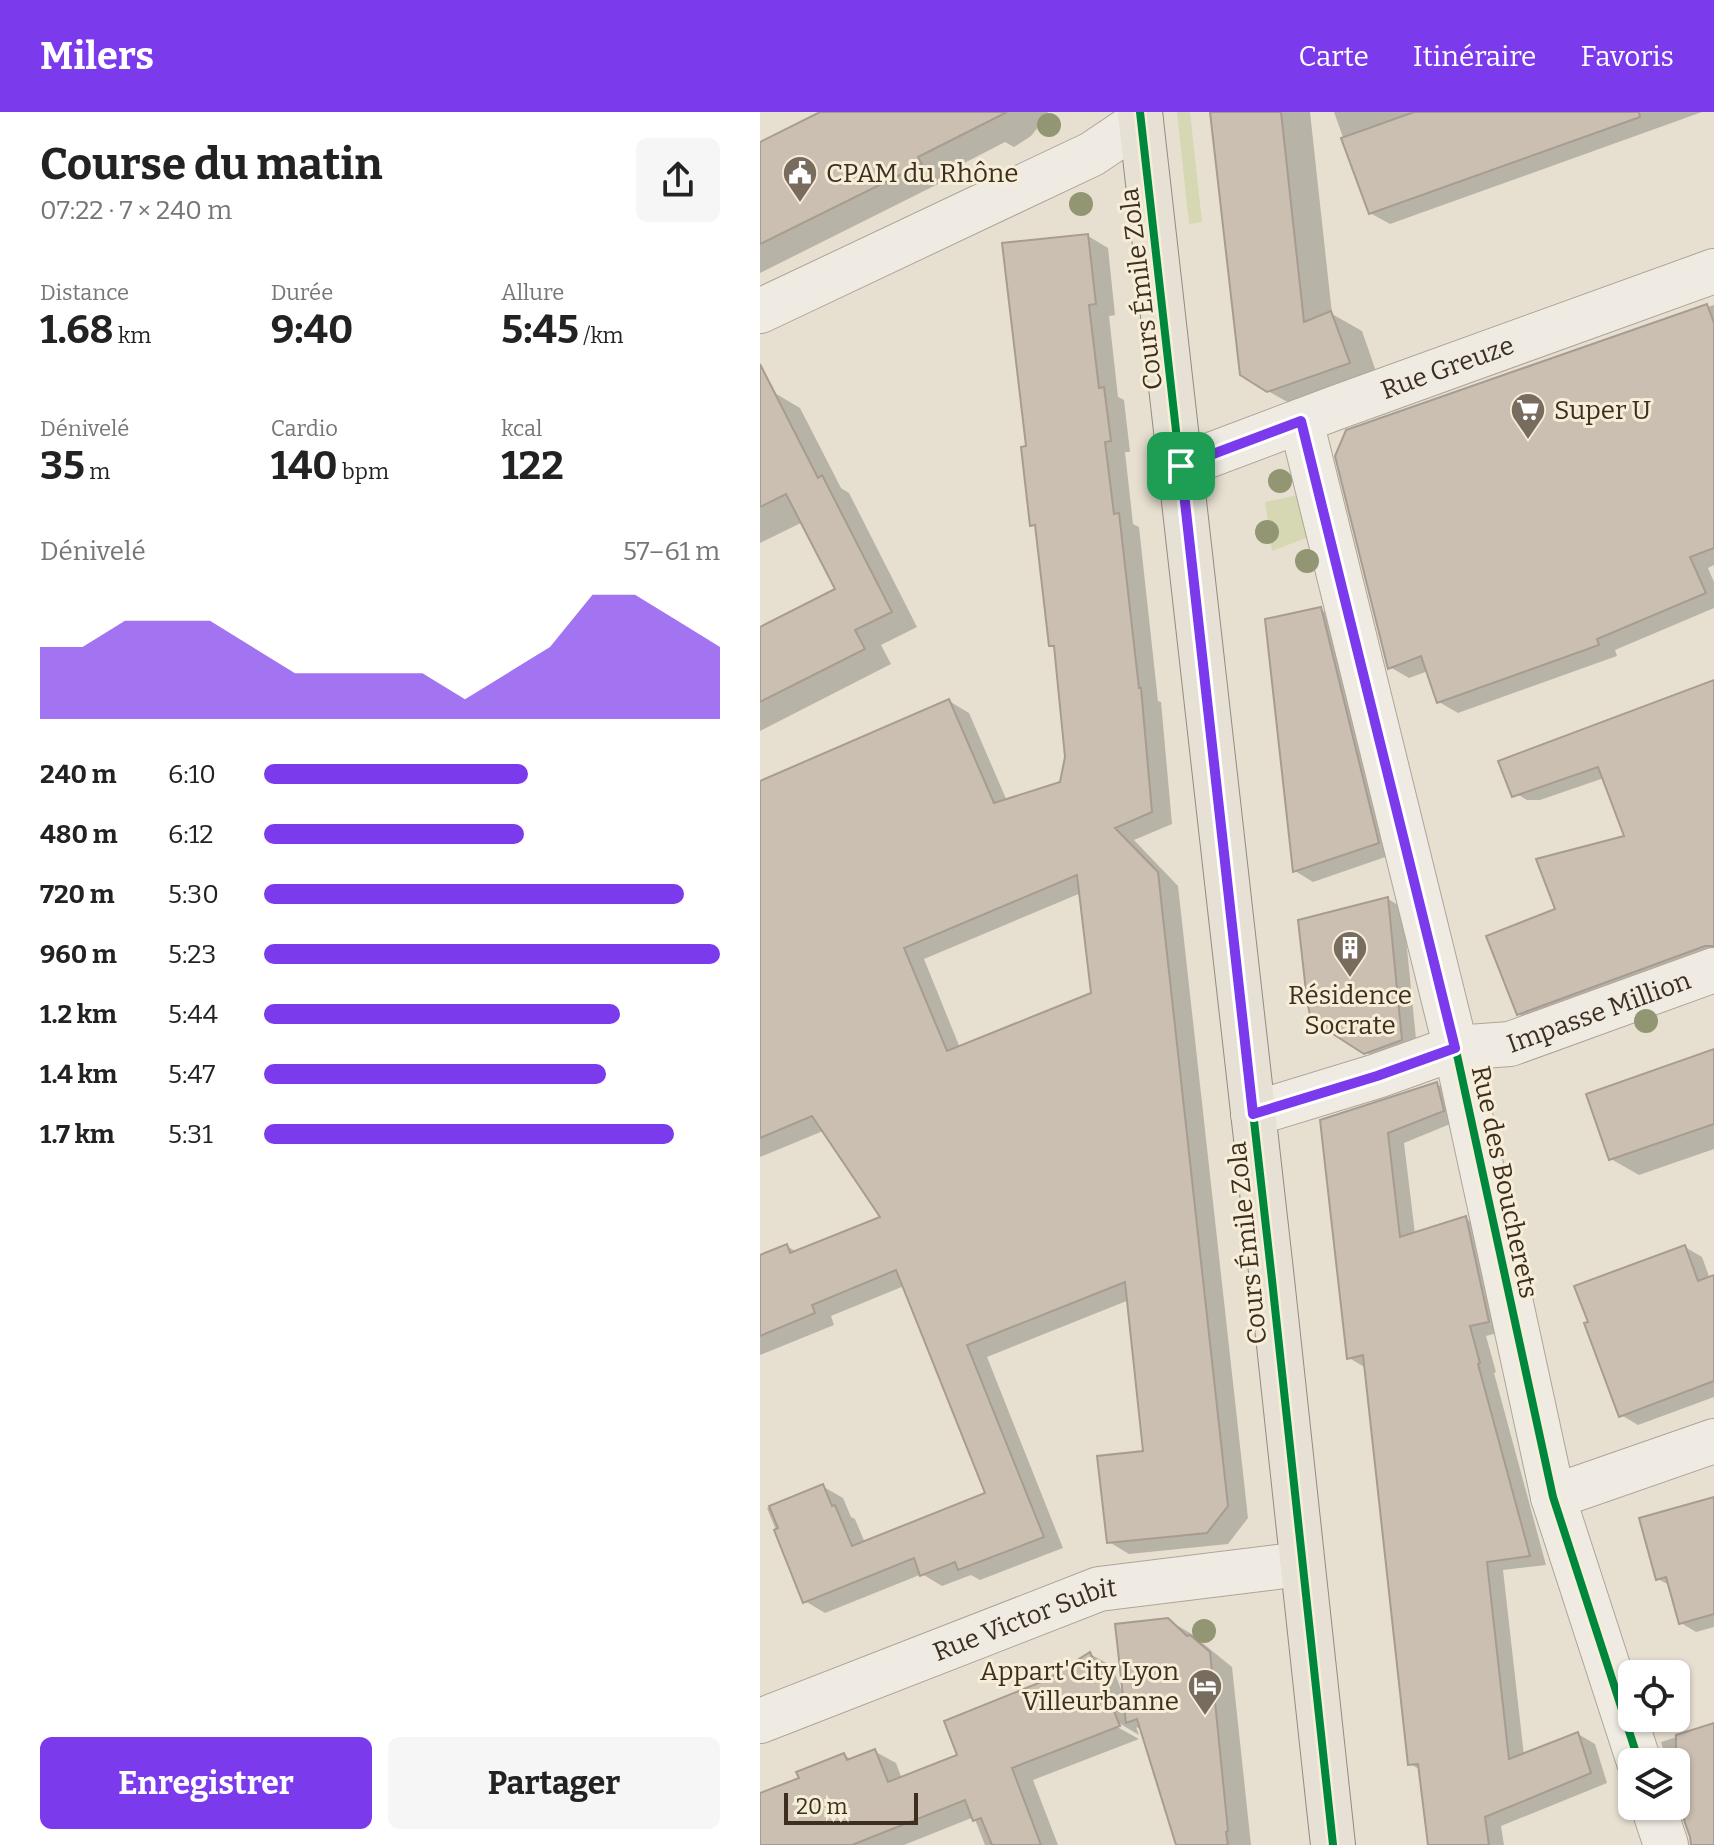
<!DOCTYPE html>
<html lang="fr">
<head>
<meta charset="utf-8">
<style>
  body { margin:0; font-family:Bitter,serif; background:#f6f6f6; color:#222; height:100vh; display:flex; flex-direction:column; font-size:30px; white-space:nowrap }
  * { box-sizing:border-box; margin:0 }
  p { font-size:26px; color:#767676 }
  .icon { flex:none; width:44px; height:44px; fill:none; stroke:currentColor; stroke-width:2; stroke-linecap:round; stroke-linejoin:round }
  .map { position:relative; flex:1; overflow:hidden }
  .details { display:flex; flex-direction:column; background:#fff; width:760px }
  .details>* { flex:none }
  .fabs { position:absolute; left:858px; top:1548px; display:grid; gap:16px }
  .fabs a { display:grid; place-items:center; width:72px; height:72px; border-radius:12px; background:#fff; box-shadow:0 2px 6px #0004; font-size:40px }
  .scale { position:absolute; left:24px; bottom:20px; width:134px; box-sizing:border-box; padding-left:8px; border:4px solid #3d2e20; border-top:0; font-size:22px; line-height:28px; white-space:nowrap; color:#3d2e20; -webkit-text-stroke:6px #f7eed8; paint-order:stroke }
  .pin { position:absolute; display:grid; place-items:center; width:68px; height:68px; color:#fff; margin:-34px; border-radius:16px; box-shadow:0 4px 12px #0006 }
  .round { display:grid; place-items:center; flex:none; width:84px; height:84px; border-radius:12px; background:#f6f6f6 }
  .headline { display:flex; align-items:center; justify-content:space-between; height:136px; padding:0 40px }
  h1 { font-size:44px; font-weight:700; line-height:60px }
  .metrics { display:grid; grid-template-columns:repeat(3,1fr); gap:12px; height:136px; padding:8px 40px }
  .metrics div { display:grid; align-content:center }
  .metrics b { font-size:40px; font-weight:700 }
  .metrics small { font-size:22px; font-weight:400 }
  .metrics p { font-size:22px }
  .chart { height:224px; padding:16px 40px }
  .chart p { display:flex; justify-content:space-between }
  .chart svg { width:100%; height:144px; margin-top:8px; fill:#7c3aed; opacity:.7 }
  .cta { display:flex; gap:16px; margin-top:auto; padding:16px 40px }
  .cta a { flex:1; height:92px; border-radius:12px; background:#7c3aed; color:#fff; font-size:32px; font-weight:700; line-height:92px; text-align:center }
  .cta a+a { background:#f6f6f6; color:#222 }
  ul { padding:0 40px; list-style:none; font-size:26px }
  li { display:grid; grid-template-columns:128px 96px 1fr; align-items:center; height:60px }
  li i { height:20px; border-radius:10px; background:#7c3aed }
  header { display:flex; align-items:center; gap:48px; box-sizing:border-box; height:112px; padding:0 40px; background:#7c3aed; color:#fff }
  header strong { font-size:38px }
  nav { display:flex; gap:44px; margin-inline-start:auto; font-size:28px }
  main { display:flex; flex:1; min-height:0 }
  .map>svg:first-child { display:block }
  .green { fill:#d6d7b3 }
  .shadow { fill:#0003; fill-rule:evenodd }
  .building { fill:#cbbfb2; stroke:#a89c90; stroke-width:2; fill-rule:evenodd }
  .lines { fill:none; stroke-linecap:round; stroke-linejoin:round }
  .street-casing { stroke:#ada599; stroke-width:46 }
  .primary-casing { stroke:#928b80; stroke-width:46 }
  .street { stroke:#efebe3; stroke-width:44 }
  .primary { stroke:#e6e1d4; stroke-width:44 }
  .cycleway-casing { stroke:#f7eed8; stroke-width:13 }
  .cycleway { stroke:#00873e; stroke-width:8 }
  .tree { fill:#929673 }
  .route-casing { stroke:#fff; stroke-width:16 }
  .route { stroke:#7c3aed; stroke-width:10 }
  .labels { text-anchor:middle; stroke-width:6; stroke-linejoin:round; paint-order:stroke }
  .poi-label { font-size:26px; fill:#3d2e20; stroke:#f7eed8; text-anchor:start }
  .street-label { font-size:26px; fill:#3d2e20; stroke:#f7eed8 }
</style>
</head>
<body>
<header>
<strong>Milers</strong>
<nav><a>Carte</a><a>Itinéraire</a><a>Favoris</a></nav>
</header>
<main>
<section class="details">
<div class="headline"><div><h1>Course du matin</h1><p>07:22 · 7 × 240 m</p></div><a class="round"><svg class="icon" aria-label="share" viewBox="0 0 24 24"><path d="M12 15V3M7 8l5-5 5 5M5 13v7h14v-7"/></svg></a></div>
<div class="metrics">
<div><p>Distance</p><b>1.68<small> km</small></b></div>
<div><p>Durée</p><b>9:40</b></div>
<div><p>Allure</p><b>5:45<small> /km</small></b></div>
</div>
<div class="metrics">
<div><p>Dénivelé</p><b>35<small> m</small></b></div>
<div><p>Cardio</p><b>140<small> bpm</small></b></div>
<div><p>kcal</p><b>122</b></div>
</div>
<div class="chart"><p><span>Dénivelé</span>57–61 m</p>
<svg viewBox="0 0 160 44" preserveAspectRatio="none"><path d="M0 44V22L10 22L20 14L30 14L40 14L50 22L60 30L70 30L80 30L90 30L100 38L110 30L120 22L130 6L140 6L150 14L160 22V44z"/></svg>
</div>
<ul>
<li><b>240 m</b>6:10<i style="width:58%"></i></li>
<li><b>480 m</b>6:12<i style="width:57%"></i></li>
<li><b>720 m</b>5:30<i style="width:92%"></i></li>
<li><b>960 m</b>5:23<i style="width:100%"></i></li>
<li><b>1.2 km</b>5:44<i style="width:78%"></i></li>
<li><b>1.4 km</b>5:47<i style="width:75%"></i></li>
<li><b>1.7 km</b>5:31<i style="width:90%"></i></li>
</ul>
<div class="cta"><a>Enregistrer</a><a>Partager</a></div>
</section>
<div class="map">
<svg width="954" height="1733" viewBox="0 0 954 1733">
  <rect width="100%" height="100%" fill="#e7e0d1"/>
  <path class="green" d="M 417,0 L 430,0 L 442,110 L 429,112 Z
    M 542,382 L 554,423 L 512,439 L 505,390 Z"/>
  <path class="shadow" d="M 64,0 L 288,0 L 280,13 L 271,24 L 254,35 L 245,30 L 185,61 L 188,67 L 0,161 L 0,32 Z
    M 452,0 L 550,0 L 572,202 L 602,219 L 619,268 L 540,297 L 508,279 Z
    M 574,0 L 942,0 L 630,112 L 610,101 Z
    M 328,124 L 348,136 L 355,203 L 349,204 L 358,285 L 364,288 L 370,340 L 365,340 L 373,412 L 379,415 L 398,589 L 401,590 L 412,712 L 374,728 L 418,774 L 488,1406 L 468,1432 L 369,1442 L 349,1430 L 386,1341 L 369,1188 L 227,1245 L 303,1436 L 220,1468 L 211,1463 L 182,1474 L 162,1462 L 65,1501 L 45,1489 L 7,1396 L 62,1374 L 83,1386 L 91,1405 L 95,1407 L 105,1431 L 228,1382 L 144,1174 L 71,1204 L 74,1213 L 0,1243 L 0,1145 L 27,1134 L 38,1141 L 123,1106 L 63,1019 L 0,1045 L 0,671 L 189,589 L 209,601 L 247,689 L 302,672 L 307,645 L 296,536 L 290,533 L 277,415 L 272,412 L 268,336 ZM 321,781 L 333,883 L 200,936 L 164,847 Z
    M 954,193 L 954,453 L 948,456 L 954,470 L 954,496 L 855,538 L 857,544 L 698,601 L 679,590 L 668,559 L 649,566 L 630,555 L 588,320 Z
    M 13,280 L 40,296 L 81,376 L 89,381 L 157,515 L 121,533 L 131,552 L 0,619 L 0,518 L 78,478 L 43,410 L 0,431 L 0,287 Z
    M 561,498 L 579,508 L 637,741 L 553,770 L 535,759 Z
    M 954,570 L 954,845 L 773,910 L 758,902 L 798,798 L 867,725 L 844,666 L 780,688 L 767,688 L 752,679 Z
    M 628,787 L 643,796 L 657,937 L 622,949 L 605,940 Z
    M 954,940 L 954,1037 L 879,1063 L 851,1047 Z
    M 677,972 L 694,982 L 700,1008 L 644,1031 L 655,1122 L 706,1107 L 723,1116 L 745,1219 L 726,1224 L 736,1260 L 734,1261 L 786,1453 L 743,1458 L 764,1644 L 818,1622 L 835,1632 L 847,1671 L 741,1714 L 744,1733 L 670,1733 L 661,1658 L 650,1652 L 606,1256 L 589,1246 L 562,1010 Z
    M 925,1135 L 942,1145 L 950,1167 L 954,1166 L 954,1285 L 878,1313 L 861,1303 Z
    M 954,1388 L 954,1515 L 936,1520 L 921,1511 L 911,1474 L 898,1467 Z
    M 408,1508 L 430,1521 L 472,1555 L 491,1733 L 418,1733 L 382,1618 L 376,1615 L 379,1623 L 352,1607 L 350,1611 L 379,1627 L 273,1668 L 298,1733 L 225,1733 L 214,1705 L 144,1733 L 0,1733 L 0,1683 L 41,1667 L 84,1643 L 92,1648 L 114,1639 L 136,1651 L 142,1667 L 200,1645 L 287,1570 L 330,1542 L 352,1554 L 364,1585 Z
    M 954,1613 L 954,1733 L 933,1733 L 916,1678 L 916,1650 L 907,1650 L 901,1630 Z"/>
  <path class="building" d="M 60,0 L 247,0 L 158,45 L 162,52 L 0,132 L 0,30 Z
    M 450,0 L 521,0 L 544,210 L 571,199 L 590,251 L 507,280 L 480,263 Z
    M 654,0 L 879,0 L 880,5 L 609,102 L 581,26 Z
    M 328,122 L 336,192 L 329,193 L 339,276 L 344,275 L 351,329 L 345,330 L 354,402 L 359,401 L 379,576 L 381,576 L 392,700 L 355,716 L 398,760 L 468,1394 L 447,1421 L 347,1431 L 337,1344 L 383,1339 L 365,1170 L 207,1233 L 284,1425 L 198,1458 L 195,1450 L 160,1464 L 154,1446 L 43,1491 L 14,1418 L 18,1416 L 9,1394 L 63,1372 L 72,1394 L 75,1393 L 92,1434 L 225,1381 L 136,1158 L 52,1193 L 55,1201 L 0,1224 L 0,1143 L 27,1132 L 30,1141 L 120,1105 L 52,1004 L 0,1026 L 0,669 L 189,587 L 234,691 L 300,670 L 305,645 L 294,534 L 289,534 L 275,413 L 270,414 L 261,335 L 266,334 L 242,131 ZM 317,763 L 331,881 L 187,939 L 144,836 Z
    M 947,192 L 954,211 L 954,436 L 930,445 L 946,481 L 837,527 L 839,533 L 677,591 L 661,544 L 628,557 L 575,344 L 586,318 Z
    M 0,252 L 58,366 L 62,363 L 132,500 L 95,518 L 105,537 L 0,590 L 0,515 L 75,477 L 26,382 L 0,395 Z
    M 561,495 L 619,731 L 533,760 L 505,507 Z
    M 954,568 L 954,834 L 945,834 L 757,903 L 726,824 L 795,797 L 776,747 L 864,724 L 838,655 L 752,685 L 738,649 Z
    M 628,785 L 642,928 L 604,942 L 551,908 L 547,888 L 538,808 Z
    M 954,937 L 954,1012 L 849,1048 L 826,982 Z
    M 677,970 L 684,999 L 628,1021 L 640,1125 L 706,1104 L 729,1210 L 710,1214 L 720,1251 L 718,1252 L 770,1444 L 727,1450 L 749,1647 L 818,1620 L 831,1661 L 725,1705 L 729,1733 L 668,1733 L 658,1652 L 648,1653 L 603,1243 L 587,1247 L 560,1008 Z
    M 925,1133 L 938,1169 L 954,1163 L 954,1269 L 859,1305 L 824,1211 L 828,1210 L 814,1174 Z
    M 954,1385 L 954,1502 L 919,1512 L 906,1465 L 896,1468 L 879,1406 Z
    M 408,1506 L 427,1524 L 430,1523 L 450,1540 L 468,1719 L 466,1720 L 468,1733 L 416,1733 L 377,1607 L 366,1611 L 355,1512 Z
    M 330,1540 L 360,1614 L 252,1656 L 281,1733 L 232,1733 L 221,1706 L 213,1709 L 205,1688 L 92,1733 L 0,1733 L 0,1681 L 39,1666 L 36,1660 L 84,1641 L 87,1648 L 115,1637 L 128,1670 L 197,1643 L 184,1609 L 286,1568 Z
    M 954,1611 L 954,1733 L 931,1733 L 930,1725 L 916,1685 L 916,1623 Z"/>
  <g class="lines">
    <defs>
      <g id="street">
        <path d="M 0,199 L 332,42 L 381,9"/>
        <path d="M 541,309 L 694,929 L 793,1385 L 879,1650"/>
        <path id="s1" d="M 421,354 L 575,296 L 954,159"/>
        <path id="s2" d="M 493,1002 L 617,964 L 695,936 L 750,932 L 954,858"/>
        <path d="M 793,1385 L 954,1329"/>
        <path id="s3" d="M 0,1609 L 339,1477 L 541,1452"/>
        <path d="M 893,1694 L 906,1733"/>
      </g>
      <path id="primary" d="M 380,0 L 512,1168 L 573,1733"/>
    </defs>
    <use href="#street" class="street-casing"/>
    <use href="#primary" class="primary-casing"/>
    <use href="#street" class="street"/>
    <use href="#primary" class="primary"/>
    <defs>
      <path id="cycleway" d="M 380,0 L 512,1168 L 573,1733
        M 541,309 L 694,929 L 793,1385 L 879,1650"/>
    </defs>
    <use href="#cycleway" class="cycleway-casing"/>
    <use href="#cycleway" class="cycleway"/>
  </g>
  <g class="tree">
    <circle cx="289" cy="13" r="12"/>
    <circle cx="321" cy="92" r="12"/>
    <circle cx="520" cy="369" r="12"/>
    <circle cx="507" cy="420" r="12"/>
    <circle cx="547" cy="449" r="12"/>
    <circle cx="886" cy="909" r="12"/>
    <circle cx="444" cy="1519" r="12"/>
  </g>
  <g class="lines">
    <defs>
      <path id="route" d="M 541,309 L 695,936 L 617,964 L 493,1002 L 421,354 Z"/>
    </defs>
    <use href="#route" class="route-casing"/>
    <use href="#route" class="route"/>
  </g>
  <defs>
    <symbol id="civic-pin" viewBox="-11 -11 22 30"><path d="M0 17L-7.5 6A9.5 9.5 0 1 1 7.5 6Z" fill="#786c5e" stroke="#f7eed8"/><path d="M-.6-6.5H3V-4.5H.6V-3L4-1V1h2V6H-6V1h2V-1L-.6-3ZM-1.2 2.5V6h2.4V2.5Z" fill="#fff"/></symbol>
    <symbol id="supermarket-pin" viewBox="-11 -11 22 30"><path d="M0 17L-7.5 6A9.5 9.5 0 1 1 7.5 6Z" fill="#786c5e" stroke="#f7eed8"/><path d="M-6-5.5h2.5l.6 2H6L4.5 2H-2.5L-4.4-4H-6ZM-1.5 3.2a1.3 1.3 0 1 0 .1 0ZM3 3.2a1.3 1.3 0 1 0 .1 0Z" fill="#fff"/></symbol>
    <symbol id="building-pin" viewBox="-11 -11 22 30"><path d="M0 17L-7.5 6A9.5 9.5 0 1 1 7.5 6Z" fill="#786c5e" stroke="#f7eed8"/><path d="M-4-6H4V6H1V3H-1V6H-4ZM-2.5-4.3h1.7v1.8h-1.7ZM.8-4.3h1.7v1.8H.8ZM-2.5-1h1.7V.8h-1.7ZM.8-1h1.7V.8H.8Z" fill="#fff"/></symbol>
    <symbol id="hotel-pin" viewBox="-11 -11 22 30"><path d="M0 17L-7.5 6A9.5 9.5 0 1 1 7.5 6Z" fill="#786c5e" stroke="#f7eed8"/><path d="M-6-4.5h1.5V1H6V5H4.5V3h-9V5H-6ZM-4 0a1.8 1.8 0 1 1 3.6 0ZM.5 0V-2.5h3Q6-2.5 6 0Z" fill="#fff"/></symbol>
  </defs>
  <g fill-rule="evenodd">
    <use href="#civic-pin" x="20" y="41" width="40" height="54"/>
    <use href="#supermarket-pin" x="748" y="278" width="40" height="54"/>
    <use href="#building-pin" x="570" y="816" width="40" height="54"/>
    <use href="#hotel-pin" x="425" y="1554" width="40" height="54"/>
  </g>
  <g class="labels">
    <g class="poi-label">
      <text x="66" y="70">CPAM du Rhône</text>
      <text x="794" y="307">Super U</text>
      <text x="590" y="892" text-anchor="middle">Résidence<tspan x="590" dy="30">Socrate</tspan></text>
      <text x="419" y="1568" text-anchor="end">Appart'City Lyon<tspan x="419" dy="30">Villeurbanne</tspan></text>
    </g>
    <g class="street-label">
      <text transform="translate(381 177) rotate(-97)" y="9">Cours Émile Zola</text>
      <text dy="9" stroke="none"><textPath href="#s1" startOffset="284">Rue Greuze</textPath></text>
      <text dy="9" stroke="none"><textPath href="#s2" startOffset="362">Impasse Million</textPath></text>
      <text transform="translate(745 1070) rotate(78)" y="9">Rue des Boucherets</text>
      <text transform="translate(487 1131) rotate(-96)" y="9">Cours Émile Zola</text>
      <text dy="9" stroke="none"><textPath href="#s3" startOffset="284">Rue Victor Subit</textPath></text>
    </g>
  </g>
</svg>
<div class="fabs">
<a><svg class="icon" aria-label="locate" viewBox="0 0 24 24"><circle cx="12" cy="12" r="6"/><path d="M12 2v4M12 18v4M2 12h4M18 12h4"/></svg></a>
<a><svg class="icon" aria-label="layers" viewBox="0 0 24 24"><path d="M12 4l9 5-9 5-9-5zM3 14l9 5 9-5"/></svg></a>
</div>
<div class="scale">20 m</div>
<div class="pin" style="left:421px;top:354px;background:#1e9e55"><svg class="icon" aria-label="arrive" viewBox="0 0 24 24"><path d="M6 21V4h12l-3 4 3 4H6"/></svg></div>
</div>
</main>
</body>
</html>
